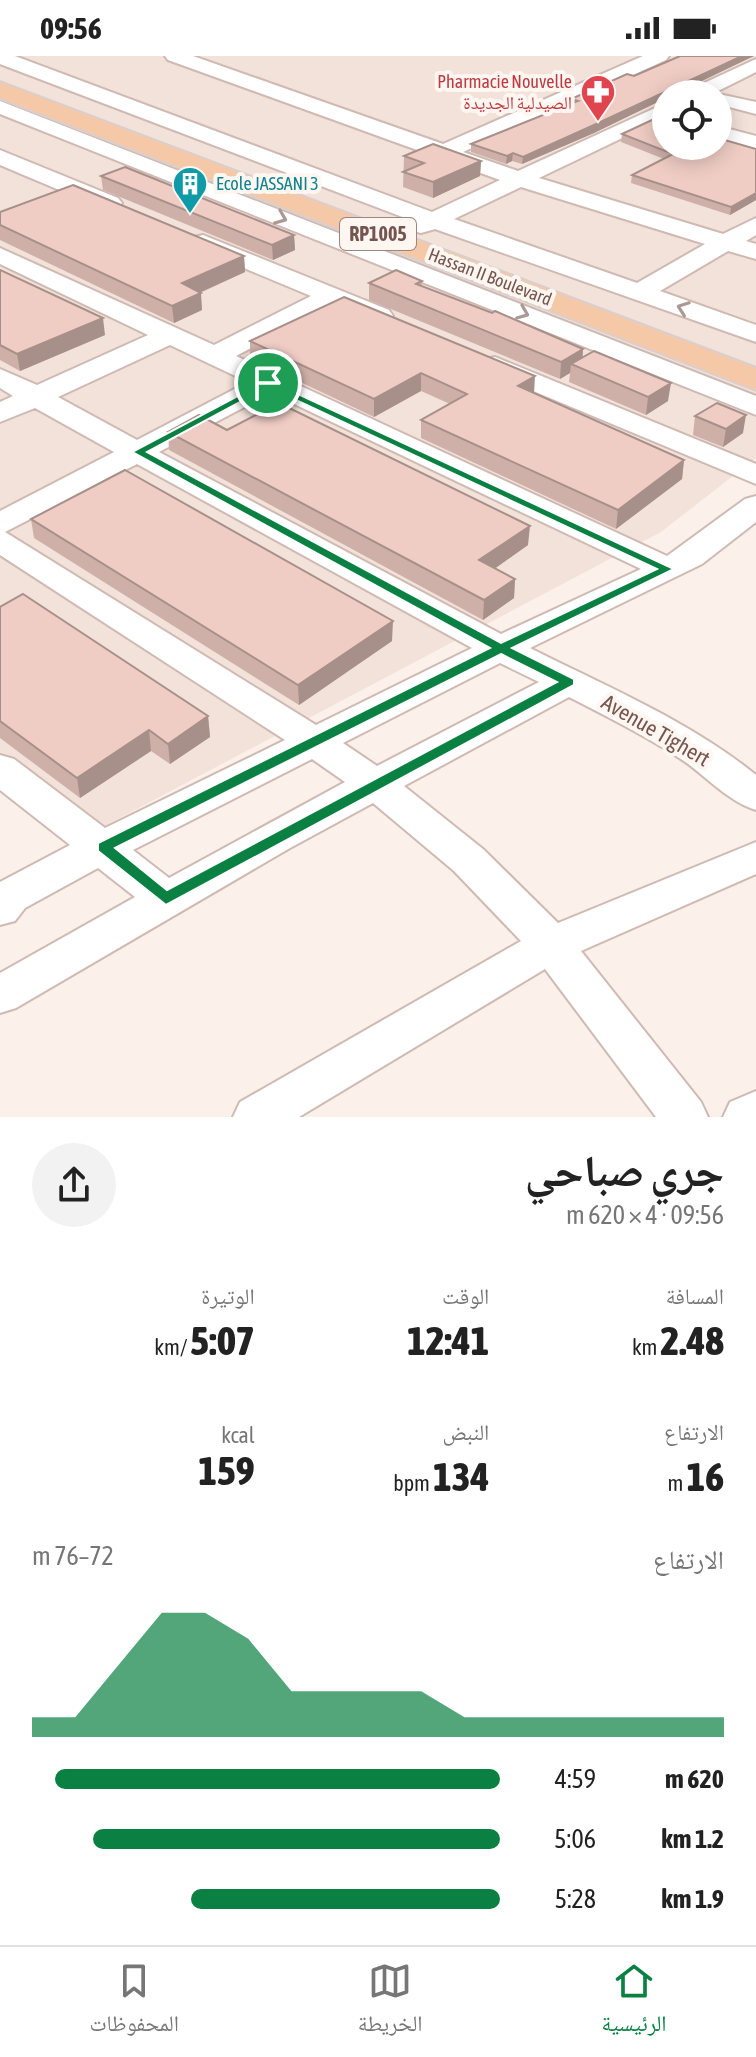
<!DOCTYPE html>
<html lang="ar">
<head>
<meta charset="utf-8">
<style>
  body { margin:0; font-family:"Asap Condensed","Noto Naskh Arabic",sans-serif; background:#f2f2f2; color:#222; direction:rtl; height:100vh; display:flex; flex-direction:column; font-size:30px; white-space:nowrap }
  * { box-sizing:border-box; margin:0 }
  p { font-size:26px; color:#767676 }
  .icon { flex:none; width:44px; height:44px; fill:none; stroke:currentColor; stroke-width:2; stroke-linecap:round; stroke-linejoin:round }
  .map { position:relative; height:1061px; overflow:hidden; direction:ltr }
  .panel { display:flex; flex-direction:column; background:#fff; flex:1 }
  .panel>* { flex:none }
  .fabs { position:absolute; left:652px; top:24px; display:grid; gap:16px }
  .fabs a { display:grid; place-items:center; width:80px; height:80px; border-radius:50%; background:#fff; box-shadow:0 4px 20px #0003; font-size:40px }
  .pin { position:absolute; display:grid; place-items:center; width:68px; height:68px; color:#fff; margin:-34px; border:4px solid #fff; border-radius:50%; box-shadow:0 2px 8px #0007 }
  .round { display:grid; place-items:center; flex:none; width:84px; height:84px; border-radius:42px; background:#f2f2f2 }
  .headline { display:flex; align-items:center; justify-content:space-between; height:136px; padding:0 32px }
  h1 { font-size:44px; font-weight:800; line-height:60px }
  .stats { display:grid; grid-template-columns:repeat(3,1fr); gap:12px; height:136px; padding:8px 32px }
  .stats div { display:grid; align-content:center }
  .stats b { font-size:40px; font-weight:800 }
  .stats small { font-size:22px; font-weight:400 }
  .stats p { font-size:22px }
  .chart { height:224px; padding:16px 32px }
  .chart p { display:flex; justify-content:space-between }
  .chart svg { width:100%; height:144px; margin-top:8px; fill:#0b8043; opacity:.7 }
  ul { padding:0 32px; list-style:none; font-size:26px }
  li { display:grid; grid-template-columns:128px 96px 1fr; align-items:center; height:60px }
  li i { height:20px; border-radius:10px; background:#0b8043 }
  .status { display:flex; justify-content:space-between; align-items:center; height:56px; padding:0 40px; background:#fff; direction:ltr }
  .status svg { height:22px; fill:currentColor }
  .tabs { display:flex; justify-content:space-around; align-items:center; height:112px; border-top:2px solid #e0e0e0; background:#fff; font-size:22px; color:#767676 }
  .tabs a { display:grid; justify-items:center; gap:4px }
  .tabs .current { color:#0b8043 }
  .map>svg:first-child { display:block }
  .residential { fill:#f3e2d9; fill-rule:evenodd }
  .lines { fill:none; stroke-linecap:round; stroke-linejoin:round }
  .minor-casing { stroke:#cfbab3; stroke-width:4 }
  .major-casing { stroke:#d8cfce; stroke-width:4 }
  .minor { fill:#fff; fill-rule:evenodd }
  .major { fill:#f5c9a8; fill-rule:evenodd }
  .wall { fill:#ceb0a9 }
  .shaded-wall { fill:#a79089 }
  .building { fill:#efcdc4; stroke:#a79089; stroke-width:2 }
  .oneway { stroke:#ac9995 }
  .route { fill:#0b8043; stroke:#fff; stroke-width:2; fill-rule:evenodd }
  .labels { text-anchor:middle; stroke-width:8; stroke-linejoin:round; paint-order:stroke }
  .far-health-label { font-size:18px; fill:#be3a42; stroke:#fef6f1; text-anchor:end }
  .far-culture-label { font-size:18px; fill:#0d838f; stroke:#fef6f1; text-anchor:start }
  .far-street-label { font-size:18px; fill:#75554f; stroke:#fef6f1 }
  .shield { fill:#fef6f1; stroke:#9e8580; stroke-width:2 }
  .shield-label { font-size:20px; font-weight:bold; fill:#75554f }
  .street-label { font-size:22px; fill:#75554f; stroke:#fef6f1 }
</style>
</head>
<body>
<div class="status"><b>09:56</b><svg viewBox="0 0 49 12"><path d="M0 12V9h3v3zM5 12V6h3v6zM10 12V3h3v9zM15 12V0h3v12zM26 1h20v11H26zM47 4h2v5h-2z"/></svg></div>
<div class="map">
<svg width="756" height="1061" viewBox="0 0 756 1061">
  <rect width="100%" height="100%" fill="#fbf1ea"/>
  <path class="residential" d="M 0,0 L 756,0 L 756,402 L 661,476 L 80,783 L 0,731 ZM 666,38 L 718,38 L 718,90 L 666,90 Z"/>
  <g class="lines">
    <defs>
      <path id="minor" d="M 0,0 L 15,0 L 432,156 L 500,124 L 168,4 L 165,0 L 193,0 L 443,88 L 643,0 L 669,0 L 666,4 L 463,96 L 518,115 L 666,47 L 666,61 L 539,122 L 723,178 L 756,162 L 756,179 L 746,185 L 756,188 L 756,203 L 728,195 L 660,235 L 756,269 L 756,286 L 435,173 L 421,177 L 413,175 L 409,170 L 413,165 L 0,8 ZM 521,131 L 705,188 L 637,227 L 454,163 Z
        M 756,3 L 756,16 L 714,37 L 756,46 L 756,58 L 718,48 L 718,38 L 686,38 L 689,34 Z
        M 0,45 L 756,340 L 756,359 L 0,58 Z
        M 718,70 L 756,80 L 756,93 L 718,83 Z
        M 0,94 L 118,142 L 122,147 L 118,152 L 102,152 L 0,109 Z
        M 203,179 L 389,254 L 393,260 L 389,266 L 371,266 L 332,249 L 236,300 L 667,500 L 745,443 L 756,440 L 756,466 L 702,508 L 530,592 C 607,631 688,664 756,719 L 756,754 C 729,746 707,721 684,705 C 648,681 608,661 569,641 L 404,730 L 483,793 L 558,867 L 756,786 L 756,818 L 581,895 L 701,1046 L 708,1061 L 656,1061 L 545,913 L 299,1061 L 233,1061 L 240,1046 L 521,885 L 454,815 L 373,747 L 290,792 L 16,952 L 0,957 L 0,917 L 135,841 L 98,812 L 25,852 L 15,865 L 0,869 L 0,826 L 70,789 L 0,734 L 0,699 L 14,703 L 105,772 L 285,684 L 0,499 L 0,455 L 114,396 L 35,352 L 0,366 L 0,346 L 13,340 L 0,332 L 0,313 L 37,329 L 148,279 L 0,208 L 0,192 L 214,289 L 311,240 L 194,191 L 191,186 L 194,181 ZM 170,289 L 248,326 L 137,384 L 58,341 ZM 271,337 L 641,513 L 501,578 L 159,396 ZM 137,408 L 472,592 L 316,669 L 5,476 ZM 500,607 L 539,626 L 377,710 L 343,687 ZM 312,703 L 345,726 L 169,822 L 133,794 Z
        M 495,301 L 756,408 L 756,428 L 485,315 L 481,309 L 485,303 Z
        M 756,1035 L 756,1061 L 723,1061 L 730,1046 Z"/>
      <path id="major" d="M 0,26 L 756,312 L 756,334 L 0,42 Z"/>
    </defs>
    <use href="#minor" class="minor-casing"/>
    <use href="#major" class="major-casing"/>
    <use href="#minor" class="minor"/>
    <use href="#major" class="major"/>
  </g>
  <path class="wall" d="M 680,0 L 754,0 L 666,38 L 666,42 L 594,77 L 522,108 L 512,105 L 506,108 L 471,96 L 471,88 L 571,48 L 571,43 L 634,20 Z
    M 622,78 L 756,93 L 756,144 L 730,159 L 631,127 L 632,119 L 664,103 L 621,86 Z
    M 404,100 L 481,105 L 480,120 L 433,142 L 403,131 Z
    M 101,120 L 294,179 L 295,194 L 273,204 L 103,134 Z
    M 0,156 L 244,200 L 245,216 L 200,237 L 202,254 L 174,267 L 0,184 Z
    M 0,214 L 105,279 L 20,315 L 0,304 Z
    M 422,225 L 422,230 L 583,293 L 582,302 L 668,345 L 646,359 L 569,326 L 570,317 L 560,323 L 369,244 L 369,227 Z
    M 250,285 L 534,338 L 684,404 L 682,423 L 616,473 L 421,382 L 421,364 L 450,348 L 421,335 L 374,361 L 250,302 Z
    M 695,360 L 743,377 L 723,391 L 693,379 Z
    M 227,374 L 528,489 L 495,512 L 515,523 L 514,542 L 483,564 L 169,394 L 168,376 Z
    M 31,463 L 392,585 L 299,649 L 34,482 Z
    M 0,551 L 208,660 L 210,681 L 170,708 L 151,695 L 80,742 L 0,682 Z"/>
  <path class="shaded-wall" d="M 742,0 L 754,0 L 675,38 L 666,38 L 666,42 L 594,77 L 522,108 L 523,101 Z
    M 513,97 L 512,105 L 506,108 L 507,100 Z
    M 481,105 L 480,120 L 433,142 L 433,126 Z
    M 756,137 L 756,144 L 730,159 L 731,151 Z
    M 294,179 L 295,194 L 273,204 L 272,189 Z
    M 244,200 L 245,216 L 183,244 L 182,227 Z
    M 201,237 L 202,254 L 174,267 L 172,250 Z
    M 103,262 L 105,279 L 20,315 L 17,298 Z
    M 583,293 L 582,310 L 571,308 L 570,317 L 560,323 L 561,306 Z
    M 421,317 L 421,335 L 374,361 L 374,343 Z
    M 535,320 L 534,338 L 518,330 Z
    M 671,327 L 668,345 L 646,359 L 648,341 Z
    M 746,359 L 743,377 L 723,391 L 726,373 Z
    M 684,404 L 682,423 L 616,473 L 618,454 Z
    M 530,470 L 528,489 L 479,524 L 479,504 Z
    M 515,523 L 514,542 L 483,564 L 484,544 Z
    M 393,565 L 392,585 L 299,649 L 298,629 Z
    M 208,660 L 210,681 L 170,708 L 168,688 Z
    M 149,674 L 151,695 L 80,742 L 77,722 Z"/>
  <path class="building" d="M 680,0 L 742,0 L 594,69 L 523,101 L 513,97 L 507,100 L 471,88 L 578,45 L 571,43 L 627,18 L 634,20 Z
    M 654,63 L 666,66 L 666,90 L 718,90 L 718,82 L 756,93 L 756,137 L 731,151 L 632,119 L 673,98 L 622,78 Z
    M 433,88 L 481,105 L 433,126 L 403,116 L 424,107 L 404,100 Z
    M 125,111 L 294,179 L 272,189 L 101,120 Z
    M 73,129 L 244,200 L 182,227 L 201,237 L 172,250 L 0,169 L 0,156 Z
    M 0,214 L 103,262 L 17,298 L 0,289 Z
    M 396,214 L 422,225 L 416,228 L 492,257 L 495,255 L 583,293 L 561,306 L 369,227 Z
    M 344,241 L 535,320 L 518,330 L 684,404 L 618,454 L 421,364 L 467,338 L 421,317 L 374,343 L 250,285 Z
    M 594,295 L 671,327 L 648,341 L 571,308 Z
    M 279,347 L 530,470 L 479,504 L 515,523 L 484,544 L 168,376 L 199,359 L 227,374 Z
    M 717,347 L 746,359 L 726,373 L 695,360 Z
    M 125,414 L 393,565 L 298,629 L 31,463 Z
    M 23,538 L 208,660 L 168,688 L 149,674 L 77,722 L 0,665 L 0,551 Z"/>
  <defs><path id="oneway-chevron" d="M-2-3.5L2.5 0L-2 3.5" fill="none" stroke-width="1.6" stroke-linecap="round" stroke-linejoin="round" transform="scale(2)"/></defs>
  <g class="oneway">
    <use href="#oneway-chevron" transform="translate(281 162) rotate(22)"/>
    <use href="#oneway-chevron" transform="translate(683 252) rotate(-160)"/>
    <use href="#oneway-chevron" transform="translate(523 257) rotate(22)"/>
  </g>
  <path class="route" d="M 268,324 L 674,513 L 512,592 L 574,623 L 574,629 L 166,849 L 98,795 L 98,787 L 490,592 L 132,396 ZM 268,331 L 657,513 L 501,587 L 147,396 ZM 501,598 L 557,626 L 167,834 L 115,792 Z"/>
  <defs>
    <symbol id="pharmacy-pin" viewBox="-11 -11 22 30"><path d="M0 17L-7.5 6A9.5 9.5 0 1 1 7.5 6Z" fill="#e0444e" stroke="#fef6f1"/><path d="M-2-6h4v4h4v4h-4v4h-4v-4h-4v-4h4Z" fill="#fff"/></symbol>
    <symbol id="building-pin" viewBox="-11 -11 22 30"><path d="M0 17L-7.5 6A9.5 9.5 0 1 1 7.5 6Z" fill="#0f9aa8" stroke="#fef6f1"/><path d="M-4-6H4V6H1V3H-1V6H-4ZM-2.5-4.3h1.7v1.8h-1.7ZM.8-4.3h1.7v1.8H.8ZM-2.5-1h1.7V.8h-1.7ZM.8-1h1.7V.8H.8Z" fill="#fff"/></symbol>
  </defs>
  <g fill-rule="evenodd">
    <use href="#pharmacy-pin" x="578" y="16" width="40" height="54"/>
    <use href="#building-pin" x="170" y="108" width="40" height="54"/>
  </g>
  <g class="labels">
    <g class="far-health-label">
      <text x="572" y="32">Pharmacie Nouvelle<tspan x="572" dy="21">الصيدلية الجديدة</tspan></text>
    </g>
    <g class="far-culture-label">
      <text x="216" y="134">Ecole JASSANI 3</text>
    </g>
    <g class="far-street-label">
      <text transform="translate(490 221) rotate(21)" y="6">Hassan II Boulevard</text>
    </g>
    <rect class="shield" x="340" y="162" width="76" height="32" rx="6"/>
    <g class="shield-label">
      <text x="378" y="185">RP1005</text>
    </g>
    <g class="street-label">
      <text transform="translate(656 674) rotate(30)" y="8">Avenue Tighert</text>
    </g>
  </g>
</svg>
<div class="fabs">
<a><svg class="icon" aria-label="locate" viewBox="0 0 24 24"><circle cx="12" cy="12" r="6"/><path d="M12 2v4M12 18v4M2 12h4M18 12h4"/></svg></a>
</div>
<div class="pin" style="left:268px;top:327px;background:#1e9e55"><svg class="icon" aria-label="arrive" viewBox="0 0 24 24"><path d="M6 21V4h12l-3 4 3 4H6"/></svg></div>
</div>
<section class="panel">
<div class="headline"><div><h1>جري صباحي</h1><p>09:56 · 4 × 620 m</p></div><a class="round"><svg class="icon" aria-label="share" viewBox="0 0 24 24"><path d="M12 15V3M7 8l5-5 5 5M5 13v7h14v-7"/></svg></a></div>
<div class="stats">
<div><p>المسافة</p><b>2.48<small> km</small></b></div>
<div><p>الوقت</p><b>12:41</b></div>
<div><p>الوتيرة</p><b>5:07<small> /km</small></b></div>
</div>
<div class="stats">
<div><p>الارتفاع</p><b>16<small> m</small></b></div>
<div><p>النبض</p><b>134<small> bpm</small></b></div>
<div><p>kcal</p><b>159</b></div>
</div>
<div class="chart"><p><span>الارتفاع</span>72–76 m</p>
<svg viewBox="0 0 160 44" preserveAspectRatio="none"><path d="M0 44V38L10 38L20 22L30 6L40 6L50 14L60 30L70 30L80 30L90 30L100 38L110 38L120 38L130 38L140 38L150 38L160 38V44z"/></svg>
</div>
<ul>
<li><b>620 m</b>4:59<i style="width:95%"></i></li>
<li><b>1.2 km</b>5:06<i style="width:87%"></i></li>
<li><b>1.9 km</b>5:28<i style="width:66%"></i></li>
</ul>
</section>
<nav class="tabs">
<a class="current"><svg class="icon" aria-label="home" viewBox="0 0 24 24"><path d="M3 11l9-7 9 7M6 9v11h12V9"/></svg>الرئيسية</a>
<a><svg class="icon" aria-label="map" viewBox="0 0 24 24"><path d="M3 6l6-2 6 2 6-2v14l-6 2-6-2-6 2zM9 4v14M15 6v14"/></svg>الخريطة</a>
<a><svg class="icon" aria-label="saved" viewBox="0 0 24 24"><path d="M7 4h10v16l-5-4-5 4z"/></svg>المحفوظات</a>
</nav>
</body>
</html>
